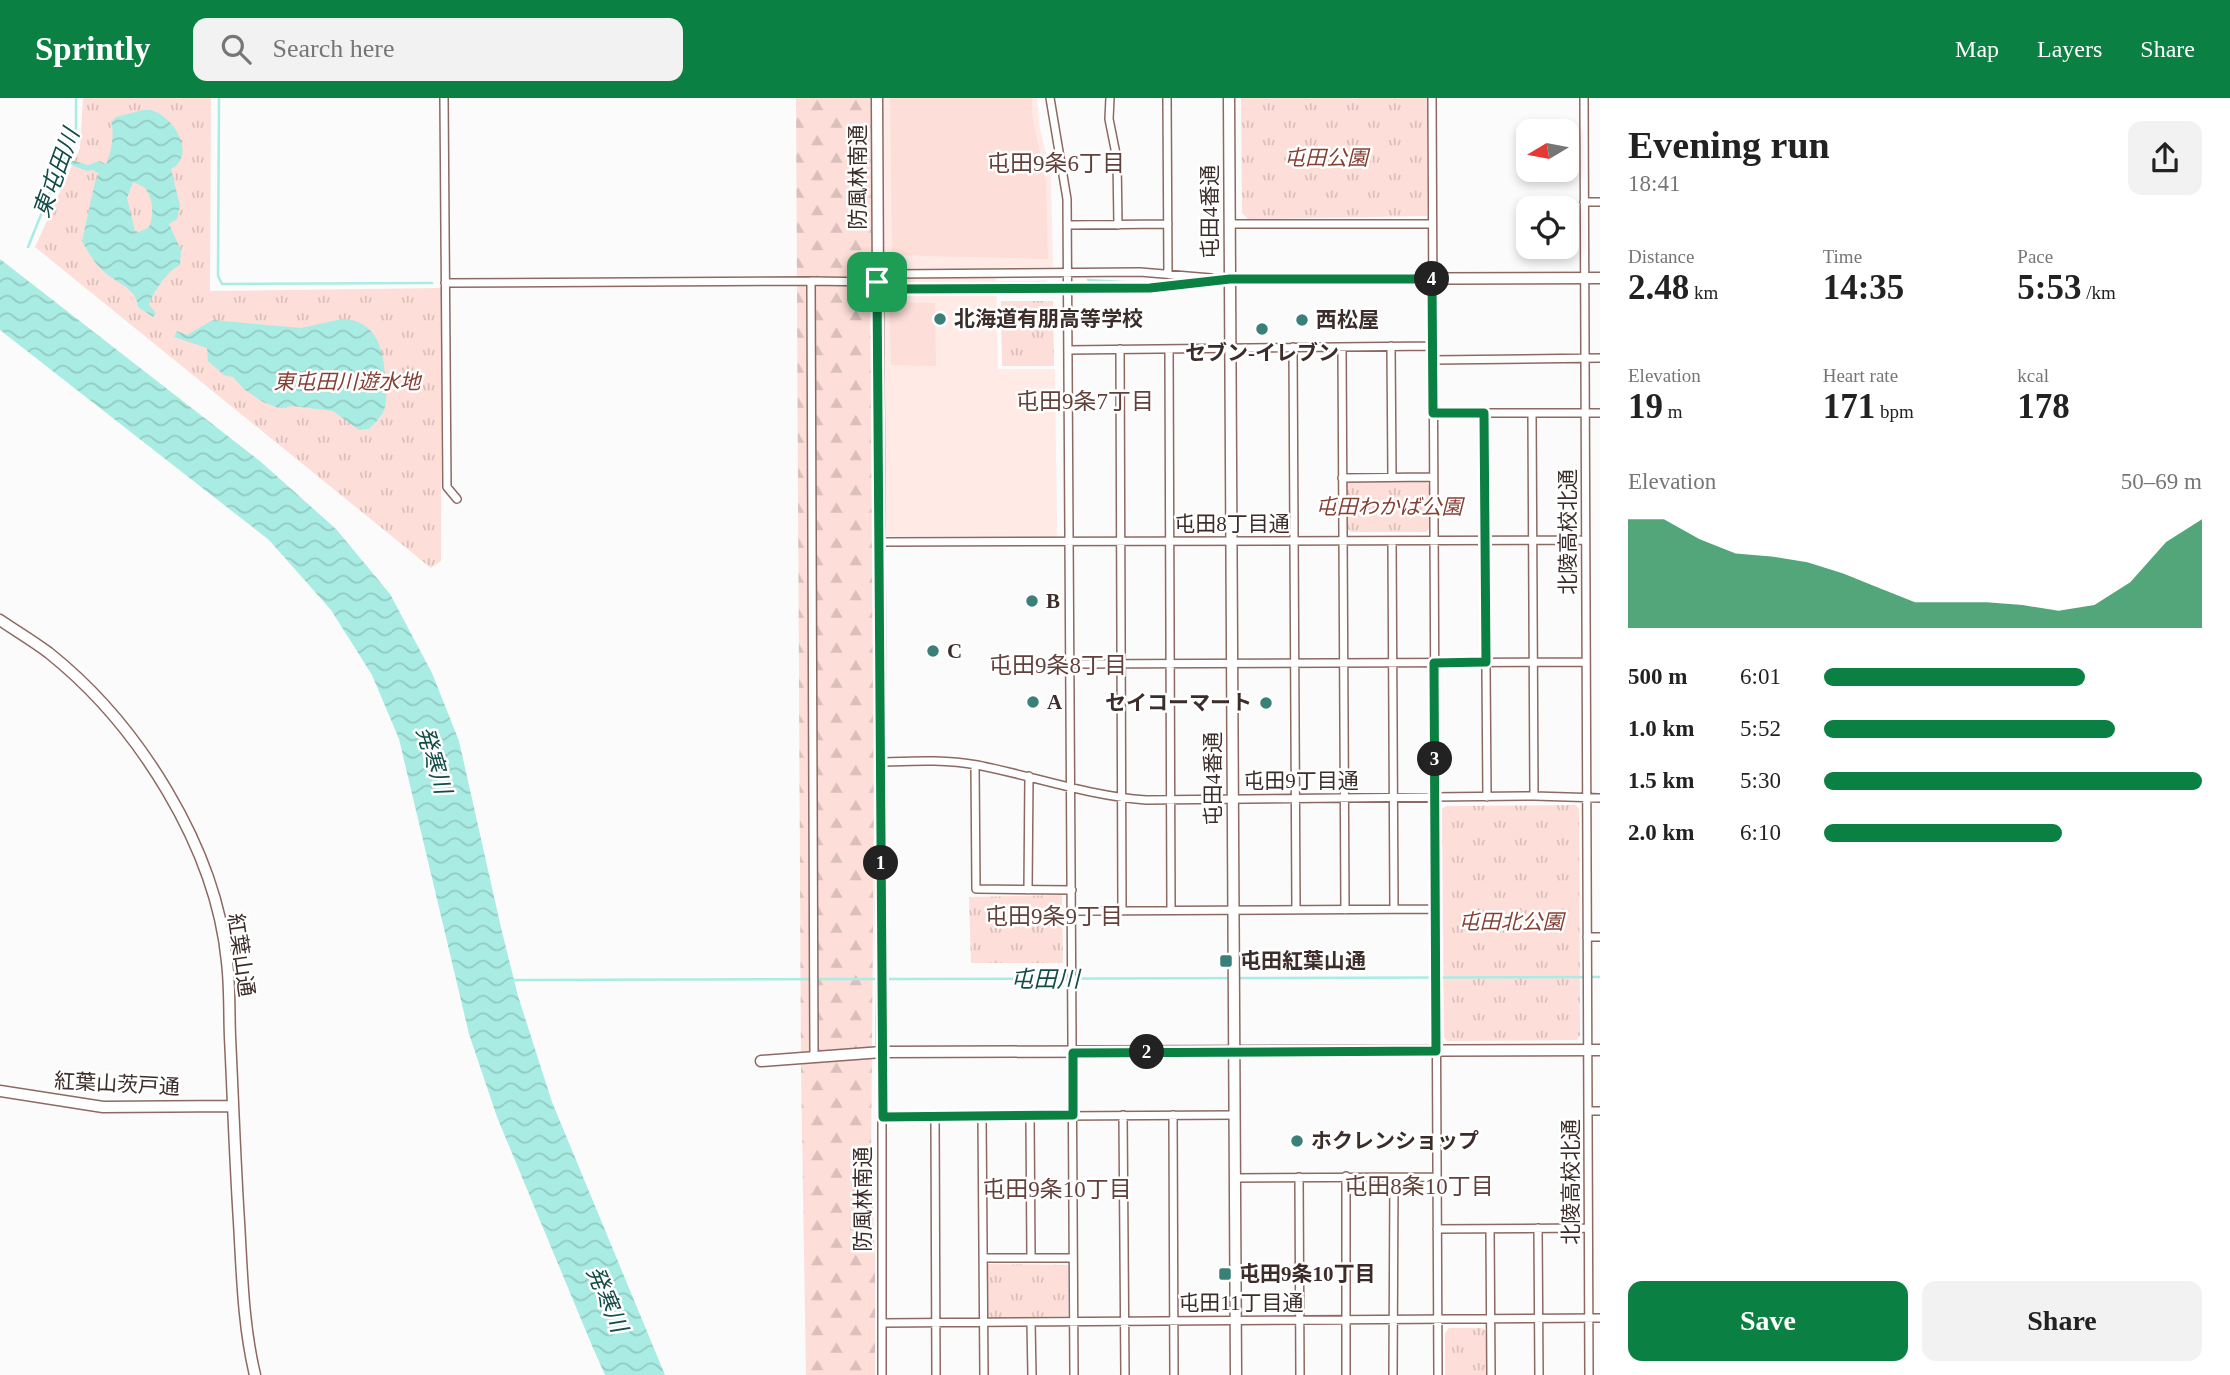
<!DOCTYPE html>
<html lang="en">
<head>
<meta charset="utf-8">
<style>
  body { margin:0; font-family:"Times New Roman","Noto Sans JP",serif; background:#f2f2f2; color:#222; height:100vh; display:flex; flex-direction:column; font-size:26px; white-space:nowrap }
  * { box-sizing:border-box; margin:0 }
  p { font-size:23px; color:#767676 }
  .icon { flex:none; width:38px; height:38px; fill:none; stroke:currentColor; stroke-width:2; stroke-linecap:round; stroke-linejoin:round }
  .map { position:relative; flex:1; overflow:hidden }
  .sheet { display:flex; flex-direction:column; background:#fff; width:630px }
  .sheet>* { flex:none }
  .needle { width:46px; rotate:260deg }
  .fabs { position:absolute; left:1516px; top:21px; display:grid; gap:14px }
  .fabs a { display:grid; place-items:center; width:63px; height:63px; border-radius:14px; background:#fff; box-shadow:0 4px 10px #0003; font-size:35px }
  .pin { position:absolute; display:grid; place-items:center; width:60px; height:60px; color:#fff; margin:-30px; border-radius:14px; box-shadow:0 4px 10px #0006 }
  .km { position:absolute; width:35px; height:35px; margin:-18px; border-radius:50%; background:#222; color:#fff; font-size:19px; line-height:35px; text-align:center }
  .round { display:grid; place-items:center; flex:none; width:74px; height:74px; border-radius:14px; background:#f2f2f2 }
  .headline { display:flex; align-items:center; justify-content:space-between; height:119px; padding:0 28px }
  h1 { font-size:38px; font-weight:800; line-height:52px }
  .figures { display:grid; grid-template-columns:repeat(3,1fr); gap:10px; height:119px; padding:7px 28px }
  .figures div { display:grid; align-content:center }
  .figures b { font-size:35px; font-weight:800 }
  .figures small { font-size:19px; font-weight:400 }
  .figures p { font-size:19px }
  .chart { height:196px; padding:14px 28px }
  .chart p { display:flex; justify-content:space-between }
  .chart svg { width:100%; height:126px; margin-top:7px; fill:#0b8043; opacity:.7 }
  .primary-button { display:flex; gap:14px; margin-top:auto; padding:14px 28px }
  .primary-button a { flex:1; height:80px; border-radius:14px; background:#0b8043; color:#fff; font-size:28px; font-weight:800; line-height:80px; text-align:center }
  .primary-button a+a { background:#f2f2f2; color:#222 }
  ul { padding:0 28px; list-style:none; font-size:23px }
  li { display:grid; grid-template-columns:112px 84px 1fr; align-items:center; height:52px }
  li i { height:18px; border-radius:9px; background:#0b8043 }
  header { display:flex; align-items:center; gap:42px; box-sizing:border-box; height:98px; padding:0 35px; background:#0b8043; color:#fff }
  header strong { font-size:33px }
  nav { display:flex; gap:38px; margin-inline-start:auto; font-size:24px }
  .search { width:490px; height:63px; background:#f2f2f2; display:flex; align-items:center; gap:18px; box-sizing:border-box; padding:0 24px; border-radius:14px; color:#767676; font-size:26px }
  main { display:flex; flex:1; min-height:0 }
  .map>svg:first-child { display:block }
  .built { fill:#ffeae6 }
  .grass { fill:url(#grass-tufts) }
  .forest { fill:url(#forest-firs) }
  .pitch { fill:#fdded8 }
  .water { fill:url(#water-waves); fill-rule:evenodd }
  .lines { fill:none; stroke-linecap:round; stroke-linejoin:round }
  .stream { stroke:#a9ece3; stroke-width:2.5 }
  .street-casing { stroke:#8d6962; stroke-width:10 }
  .secondary-casing { stroke:#8d6962; stroke-width:13 }
  .street { stroke:#fff; stroke-width:7 }
  .secondary { stroke:#fff; stroke-width:10 }
  .route-casing { stroke:#fff; stroke-width:14 }
  .route { stroke:#0b8043; stroke-width:9 }
  .poi-dot { fill:#3a8078; stroke:#fff; stroke-width:2.5 }
  .labels { text-anchor:middle; stroke-width:5; stroke-linejoin:round; paint-order:stroke }
  .park-label { font-size:21px; font-style:italic; fill:#853f33; stroke:#fff }
  .street-label { font-size:21px; fill:#3c2d2a; stroke:#fff }
  .poi-label { font-size:21px; font-weight:bold; fill:#3c2d2a; stroke:#fff; text-anchor:start }
  .neighbourhood-label { font-size:23px; fill:#63413b; stroke:#fff }
  .water-label { font-size:23px; font-style:italic; fill:#134d48; stroke:#fff }
</style>
</head>
<body>
<header>
<strong>Sprintly</strong>
<div class="search"><svg class="icon" aria-label="search" viewBox="0 0 24 24"><circle cx="10" cy="10" r="6"/><path d="M15 15l6 6"/></svg>Search here</div>
<nav><a>Map</a><a>Layers</a><a>Share</a></nav>
</header>
<main>
<div class="map">
<svg width="1600" height="1277" viewBox="0 0 1600 1277">
  <defs>
    <pattern id="grass-tufts" width="24" height="20" patternUnits="userSpaceOnUse" patternTransform="scale(1.75)"><rect width="24" height="20" fill="#fdded8"/><path d="M3 7l-1-3M5 7V3M7 7l1-3M15 17l-1-3M17 17v-4M19 17l1-3" fill="none" stroke="#dabfba"/></pattern>
    <pattern id="forest-firs" width="22" height="20" patternUnits="userSpaceOnUse" patternTransform="scale(1.75)"><rect width="22" height="20" fill="#fdded8"/><path d="M5 1l3.5 6h-7zM16 11l3.5 6h-7z" fill="#dabfba"/></pattern>
    <pattern id="water-waves" width="16" height="10" patternUnits="userSpaceOnUse" patternTransform="scale(1.75)"><rect width="16" height="10" fill="#a9ece3"/><path d="M0 5q4-4 8 0t8 0" fill="none" stroke="#92cbc3"/></pattern>
  </defs>
  <rect width="100%" height="100%" fill="#fbfbfb"/>
  <path class="built" d="M 882,0 L 1037,0 L 1040,30 L 1051,77 L 1053,169 L 996,170 L 998,271 L 1055,271 L 1057,439 L 885,438 Z"/>
  <path class="grass" d="M 83,0 L 211,0 L 210,193 L 442,190 L 441,463 L 431,470 L 35,149 L 80,50 Z
    M 1241,0 L 1427,0 L 1427,118 L 1248,121 L 1242,115 Z
    M 1001,203 L 1053,203 L 1054,268 L 1002,268 Z
    M 1350,384 L 1426,384 L 1430,388 L 1430,430 L 1426,434 L 1351,434 L 1348,431 L 1347,386 Z
    M 1576,707 L 1579,711 L 1580,937 L 1577,942 L 1447,943 L 1444,939 L 1442,711 L 1446,708 Z
    M 1062,797 L 1063,865 L 971,865 L 969,799 Z
    M 988,1166 L 1068,1167 L 1068,1218 L 988,1220 Z
    M 1449,1230 L 1482,1230 L 1486,1233 L 1486,1277 L 1445,1277 L 1445,1235 Z"/>
  <path class="forest" d="M 796,0 L 873,0 L 873,538 L 875,595 L 871,1064 L 875,1161 L 875,1277 L 806,1277 L 801,971 Z"/>
  <path class="pitch" d="M 890,0 L 1032,0 L 1032,16 L 1046,85 L 1048,161 L 892,157 Z
    M 889,204 L 935,205 L 936,268 L 891,267 Z"/>
  <path class="water" d="M 143,12 C 147,12 151,11 154,13 C 176,22 196,57 171,71 L 180,108 L 177,121 L 169,126 L 181,152 L 180,167 C 167,174 154,192 149,207 L 156,215 L 153,219 L 138,209 C 137,189 114,185 101,171 C 93,163 87,152 82,143 L 95,84 L 99,76 L 93,72 L 87,73 L 64,64 L 65,60 L 88,67 L 99,63 L 106,66 C 111,56 115,35 111,24 L 116,19 ZM 133,84 C 136,86 141,87 144,89 C 154,100 154,117 149,129 L 139,134 L 135,133 L 127,100 Z
    M 0,161 L 261,364 L 336,431 L 390,496 L 432,575 L 459,643 L 502,834 L 518,898 L 552,1004 L 665,1277 L 605,1277 L 593,1250 L 497,1019 L 469,936 L 399,641 L 372,577 L 331,512 L 269,442 L 0,232 Z
    M 342,221 C 377,222 384,252 385,281 C 386,289 387,300 385,309 C 383,317 375,325 369,331 L 359,332 L 333,313 L 293,308 L 279,310 L 263,304 L 245,292 L 233,279 L 224,277 L 208,263 L 207,250 L 174,239 L 177,233 L 187,237 L 213,222 L 301,230 Z"/>
  <g class="lines">
    <path class="stream" d="M 219,0 L 218,178 L 222,186 L 432,185
      M 28,149 L 76,30 L 76,0
      M 1088,182 L 1139,185
      M 903,186 L 1046,184
      M 886,881 L 1600,879
      M 511,882 L 879,881"/>
    <defs>
      <path id="street" d="M 444,0 L 447,389 L 457,401
        M 1050,0 L 1067,101 L 1074,1277
        M 1110,0 L 1109,21 L 1117,61 L 1118,127
        M 1167,0 L 1168,176
        M 1432,0 L 1438,1277
        M 1584,0 L 1589,1277
        M 1584,104 L 1600,104
        M 1229,126 L 1432,126
        M 1068,127 L 1168,126
        M 811,183 L 877,184 L 894,191 L 1150,190 L 1230,181
        M 877,184 L 894,176 L 1140,174 L 1211,180
        M 445,185 L 811,183 L 814,959
        M 1391,248 L 1392,379
        M 1293,249 L 1296,812
        M 1342,249 L 1345,812
        M 1120,251 L 1122,813
        M 1169,251 L 1171,812
        M 1068,252 L 1433,248
        M 1433,262 L 1600,260
        M 1433,315 L 1600,315
        M 1484,315 L 1487,699
        M 1532,315 L 1534,698
        M 1342,380 L 1433,379
        M 1392,443 L 1394,811
        M 879,444 L 1585,442
        M 1070,566 L 1586,564
        M 880,664 C 913,663 945,661 977,667 C 1034,678 1088,698 1146,702 L 1534,698 L 1600,700
        M 975,667 L 976,791 L 1072,792
        M 1028,792 L 1029,678
        M 1072,813 L 1435,811
        M 1587,839 L 1600,839
        M 882,954 L 882,1277
        M 1588,1013 L 1600,1013
        M 1123,1017 L 1125,1277
        M 1173,1017 L 1174,1277
        M 982,1018 L 984,1277
        M 1030,1018 L 1031,1160
        M 883,1019 L 1235,1017
        M 935,1019 L 936,1277
        M 1346,1078 L 1346,1277
        M 1299,1079 L 1300,1277
        M 1236,1080 L 1437,1079
        M 1538,1130 L 1539,1277
        M 1437,1131 L 1588,1130
        M 1490,1131 L 1491,1277
        M 983,1160 L 1073,1160
        M 1031,1224 L 1032,1277
        M 883,1225 L 1600,1220
        M 1393,1277 L 1394,1080"/>
      <path id="secondary" d="M 877,0 L 882,954
        M 1229,0 L 1236,1277
        M 1230,181 L 1600,180
        M 0,522 C 16,533 33,543 49,555 C 138,626 216,749 227,864 C 230,889 229,914 230,939 C 233,1001 235,1062 239,1124 C 242,1175 243,1227 255,1277
        M 761,963 L 882,954 L 1600,952
        M 0,993 L 103,1009 L 233,1008"/>
    </defs>
    <use href="#street" class="street-casing"/>
    <use href="#secondary" class="secondary-casing"/>
    <use href="#street" class="street"/>
    <use href="#secondary" class="secondary"/>
  </g>
  <g class="lines">
    <defs>
      <path id="route" d="M 1230,181 L 1432,181 L 1433,315 L 1484,315 L 1486,564 L 1434,565 L 1436,953 L 1073,955 L 1073,1017 L 883,1019 L 877,184 L 894,191 L 1150,190 Z"/>
    </defs>
    <use href="#route" class="route-casing"/>
    <use href="#route" class="route"/>
  </g>
  <g class="poi-dot">
    <circle cx="940" cy="221" r="7"/>
    <circle cx="1302" cy="222" r="7"/>
    <circle cx="1262" cy="231" r="7"/>
    <circle cx="1032" cy="503" r="7"/>
    <circle cx="933" cy="553" r="7"/>
    <circle cx="1033" cy="604" r="7"/>
    <circle cx="1266" cy="605" r="7"/>
    <rect x="1219" y="856" width="14" height="14" rx="3.5"/>
    <circle cx="1297" cy="1043" r="7"/>
    <rect x="1218" y="1169" width="14" height="14" rx="3.5"/>
  </g>
  <g class="labels">
    <g class="park-label">
      <text x="1326" y="67">屯田公園</text>
      <text x="347" y="291">東屯田川遊水地</text>
      <text x="1389" y="416">屯田わかば公園</text>
      <text x="1511" y="831">屯田北公園</text>
    </g>
    <g class="street-label">
      <text transform="translate(858 79) rotate(-90)" y="7">防風林南通</text>
      <text transform="translate(1210 114) rotate(-90)" y="7">屯田4番通</text>
      <text x="1232" y="433">屯田8丁目通</text>
      <text transform="translate(1568 434) rotate(-90)" y="7">北陵高校北通</text>
      <text transform="translate(1213 681) rotate(-90)" y="7">屯田4番通</text>
      <text x="1301" y="690">屯田9丁目通</text>
      <text transform="translate(241 857) rotate(82)" y="7">紅葉山通</text>
      <text transform="translate(117 986) rotate(3)" y="7">紅葉山茨戸通</text>
      <text transform="translate(1571 1084) rotate(-90)" y="7">北陵高校北通</text>
      <text transform="translate(863 1101) rotate(-90)" y="7">防風林南通</text>
      <text x="1241" y="1212">屯田11丁目通</text>
    </g>
    <g class="poi-label">
      <text x="954" y="228">北海道有朋高等学校</text>
      <text x="1316" y="229">西松屋</text>
      <text x="1262" y="262" text-anchor="middle">セブン-イレブン</text>
      <text x="1046" y="510">B</text>
      <text x="947" y="560">C</text>
      <text x="1047" y="611">A</text>
      <text x="1252" y="612" text-anchor="end">セイコーマート</text>
      <text x="1240" y="870">屯田紅葉山通</text>
      <text x="1311" y="1050">ホクレンショップ</text>
      <text x="1239" y="1183">屯田9条10丁目</text>
    </g>
    <g class="neighbourhood-label">
      <text x="1056" y="73">屯田9条6丁目</text>
      <text x="1085" y="311">屯田9条7丁目</text>
      <text x="1058" y="575">屯田9条8丁目</text>
      <text x="1054" y="826">屯田9条9丁目</text>
      <text x="1419" y="1096">屯田8条10丁目</text>
      <text x="1057" y="1099">屯田9条10丁目</text>
    </g>
    <g class="water-label">
      <text transform="translate(56 75) rotate(-70)" y="8">東屯田川</text>
      <text transform="translate(434 662) rotate(73)" y="8">発寒川</text>
      <text x="1045" y="889">屯田川</text>
      <text transform="translate(607 1201) rotate(67)" y="8">発寒川</text>
    </g>
  </g>
</svg>
<div class="fabs">
<a><svg class="needle" viewBox="-14 -14 28 28"><path d="M0-13l5 13h-10z" fill="#e53935"/><path d="M0 13l5-13h-10z" fill="#767676"/></svg></a>
<a><svg class="icon" aria-label="locate" viewBox="0 0 24 24"><circle cx="12" cy="12" r="6"/><path d="M12 2v4M12 18v4M2 12h4M18 12h4"/></svg></a>
</div>
<div class="pin" style="left:877px;top:184px;background:#1e9e55"><svg class="icon" aria-label="arrive" viewBox="0 0 24 24"><path d="M6 21V4h12l-3 4 3 4H6"/></svg></div>
<b class="km" style="left:881px;top:765px">1</b>
<b class="km" style="left:1147px;top:954px">2</b>
<b class="km" style="left:1435px;top:661px">3</b>
<b class="km" style="left:1432px;top:181px">4</b>
</div>
<section class="sheet">
<div class="headline"><div><h1>Evening run</h1><p>18:41</p></div><a class="round"><svg class="icon" aria-label="share" viewBox="0 0 24 24"><path d="M12 15V3M7 8l5-5 5 5M5 13v7h14v-7"/></svg></a></div>
<div class="figures">
<div><p>Distance</p><b>2.48<small> km</small></b></div>
<div><p>Time</p><b>14:35</b></div>
<div><p>Pace</p><b>5:53<small> /km</small></b></div>
</div>
<div class="figures">
<div><p>Elevation</p><b>19<small> m</small></b></div>
<div><p>Heart rate</p><b>171<small> bpm</small></b></div>
<div><p>kcal</p><b>178</b></div>
</div>
<div class="chart"><p><span>Elevation</span>50–69 m</p>
<svg viewBox="0 0 160 44" preserveAspectRatio="none"><path d="M0 44V6L10 6L20 13L30 18L40 19L50 21L60 25L70 30L80 35L90 35L100 35L110 36L120 38L130 36L140 28L150 14L160 6V44z"/></svg>
</div>
<ul>
<li><b>500 m</b>6:01<i style="width:69%"></i></li>
<li><b>1.0 km</b>5:52<i style="width:77%"></i></li>
<li><b>1.5 km</b>5:30<i style="width:100%"></i></li>
<li><b>2.0 km</b>6:10<i style="width:63%"></i></li>
</ul>
<div class="primary-button"><a>Save</a><a>Share</a></div>
</section>
</main>
</body>
</html>
